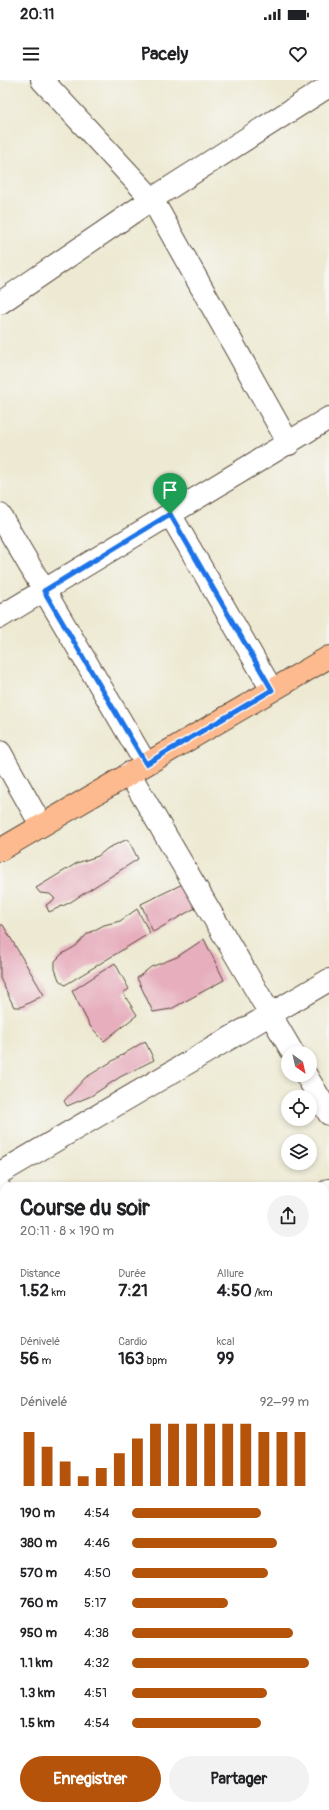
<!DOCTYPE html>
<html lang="fr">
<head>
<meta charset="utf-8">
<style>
  body { margin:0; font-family:Pangolin,sans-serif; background:#f2f2f2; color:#202124; height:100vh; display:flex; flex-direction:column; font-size:15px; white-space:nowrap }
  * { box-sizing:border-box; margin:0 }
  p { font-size:13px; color:#757577 }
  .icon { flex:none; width:22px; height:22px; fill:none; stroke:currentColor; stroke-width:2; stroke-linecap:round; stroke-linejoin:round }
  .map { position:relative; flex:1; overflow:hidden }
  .details { position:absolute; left:0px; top:1102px; width:329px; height:628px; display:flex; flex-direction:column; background:#fff; border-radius:12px 12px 0 0; box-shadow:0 2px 6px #0003 }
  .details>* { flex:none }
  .needle { width:26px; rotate:146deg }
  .controls { position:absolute; left:281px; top:966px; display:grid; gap:8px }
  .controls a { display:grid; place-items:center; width:36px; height:36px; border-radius:50%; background:#fff; box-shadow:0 2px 6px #0003; font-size:20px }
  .pin { position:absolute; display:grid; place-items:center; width:34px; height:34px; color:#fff; margin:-41px -17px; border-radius:50% 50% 50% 0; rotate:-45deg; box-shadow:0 0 4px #0007 }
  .pin .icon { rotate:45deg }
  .round { display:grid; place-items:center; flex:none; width:42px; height:42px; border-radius:21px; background:#f2f2f2 }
  .headline { display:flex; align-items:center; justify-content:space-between; height:68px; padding:0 20px }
  h1 { font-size:22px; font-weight:800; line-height:30px }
  .metrics { display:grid; grid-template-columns:repeat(3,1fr); gap:6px; height:68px; padding:4px 20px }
  .metrics div { display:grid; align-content:center }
  .metrics b { font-size:17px; font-weight:800 }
  .metrics small { font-size:11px; font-weight:400 }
  .metrics p { font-size:11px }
  .chart { height:112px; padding:8px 20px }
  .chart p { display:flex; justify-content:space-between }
  .chart svg { width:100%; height:72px; margin-top:4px; stroke:#b45309; stroke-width:6 }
  .cta { display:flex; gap:8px; margin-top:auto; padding:8px 20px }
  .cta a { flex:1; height:46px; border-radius:24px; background:#b45309; color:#fff; font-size:16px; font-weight:800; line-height:46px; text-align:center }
  .cta a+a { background:#f2f2f2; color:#202124 }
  ul { padding:0 20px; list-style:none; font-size:13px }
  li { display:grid; grid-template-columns:64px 48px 1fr; align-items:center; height:30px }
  li i { height:10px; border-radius:5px; background:#b45309 }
  .status { display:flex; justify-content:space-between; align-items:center; height:28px; padding:0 20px; background:#fff; direction:ltr }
  .status svg { height:11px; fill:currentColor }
  header { display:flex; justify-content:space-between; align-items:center; height:52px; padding:0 20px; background:#fff; font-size:18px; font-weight:800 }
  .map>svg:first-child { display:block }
  .building { fill:#e7aebe }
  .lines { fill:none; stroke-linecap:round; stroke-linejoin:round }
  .minor-casing { stroke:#564739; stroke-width:24 }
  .major-casing { stroke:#564739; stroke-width:24 }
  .minor { stroke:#fff; stroke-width:22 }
  .major { stroke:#fcba8e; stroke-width:22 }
  .route-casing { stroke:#fff; stroke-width:8 }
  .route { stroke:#1a73e8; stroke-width:5 }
</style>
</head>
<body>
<div class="status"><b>20:11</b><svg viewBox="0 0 49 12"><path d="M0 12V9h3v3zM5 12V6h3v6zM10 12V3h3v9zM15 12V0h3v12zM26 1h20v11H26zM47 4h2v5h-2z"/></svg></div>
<header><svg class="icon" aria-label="menu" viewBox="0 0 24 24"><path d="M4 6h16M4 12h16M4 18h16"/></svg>Pacely<svg class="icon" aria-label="heart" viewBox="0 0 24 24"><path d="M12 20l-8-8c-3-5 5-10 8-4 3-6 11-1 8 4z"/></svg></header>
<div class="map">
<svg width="329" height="1730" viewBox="0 0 329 1730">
  <rect width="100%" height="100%" fill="#f6f6f2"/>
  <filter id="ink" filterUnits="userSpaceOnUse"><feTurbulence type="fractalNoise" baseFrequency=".025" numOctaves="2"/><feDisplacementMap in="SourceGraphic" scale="8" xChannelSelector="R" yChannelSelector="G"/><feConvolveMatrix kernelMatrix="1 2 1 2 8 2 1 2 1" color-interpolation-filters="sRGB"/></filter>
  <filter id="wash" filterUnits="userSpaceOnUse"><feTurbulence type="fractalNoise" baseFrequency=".012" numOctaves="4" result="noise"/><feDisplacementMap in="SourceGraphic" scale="16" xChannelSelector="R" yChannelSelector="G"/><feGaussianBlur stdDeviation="0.9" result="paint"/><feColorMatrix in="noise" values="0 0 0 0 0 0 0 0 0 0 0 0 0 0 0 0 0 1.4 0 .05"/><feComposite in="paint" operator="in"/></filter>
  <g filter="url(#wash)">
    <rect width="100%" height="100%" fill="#ede9d2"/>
    <g id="blocks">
      <path class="building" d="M 128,759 L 138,779 L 69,823 L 49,832 L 46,825 L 55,819 L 50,814 L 40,813 L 36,808 L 77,783 L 98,776 L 108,768 Z
        M 191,800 L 204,823 L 153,852 L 141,824 Z
        M 137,829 L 150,853 L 65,905 L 59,900 L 55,889 L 55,881 L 62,874 L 76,866 L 87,854 L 104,845 L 120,841 Z
        M 0,845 L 3,845 L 44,915 L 21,927 L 14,927 L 0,898 Z
        M 204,859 L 224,900 L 171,929 L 153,932 L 137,898 L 151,887 L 177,877 Z
        M 115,883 L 129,909 L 123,913 L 137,935 L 104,961 L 90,946 L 72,911 Z
        M 145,961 L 154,980 L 120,997 L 91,1016 L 67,1026 L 64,1021 L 85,998 Z
        M 329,1327 L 329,1365 L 325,1359 L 325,1329 Z"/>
    </g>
  </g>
  <g filter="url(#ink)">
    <use href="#blocks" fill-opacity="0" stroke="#564739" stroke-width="1"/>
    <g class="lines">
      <defs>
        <path id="minor" d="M 42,0 L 152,119 L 289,364
          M 0,223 L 152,119 L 329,6
          M 170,434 L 272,610
          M 0,435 L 146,684
          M 0,537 L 329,338
          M 0,672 L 41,745
          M 129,693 L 293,973
          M 306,995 L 329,1034
          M 0,1093 L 329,900
          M 0,1109 L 4,1116
          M 325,1113 L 329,1110
          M 0,1305 L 4,1303
          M 325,1306 L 329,1304
          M 0,1496 L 4,1494
          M 325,1629 L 329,1626
          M 151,1730 L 158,1726"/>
        <path id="major" d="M 0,770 L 329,577"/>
      </defs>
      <use href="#minor" class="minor-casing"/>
      <use href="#major" class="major-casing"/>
      <use href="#minor" class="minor"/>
      <use href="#major" class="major"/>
    </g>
  </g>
  <g class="lines" filter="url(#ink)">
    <defs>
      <path id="route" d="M 170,434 L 272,610 L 146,684 L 44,511 Z"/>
    </defs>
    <use href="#route" class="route-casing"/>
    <use href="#route" class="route"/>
  </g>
</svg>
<div class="controls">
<a><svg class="needle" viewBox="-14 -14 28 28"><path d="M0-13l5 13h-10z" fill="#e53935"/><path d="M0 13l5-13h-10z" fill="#757577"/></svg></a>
<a><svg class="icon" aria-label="locate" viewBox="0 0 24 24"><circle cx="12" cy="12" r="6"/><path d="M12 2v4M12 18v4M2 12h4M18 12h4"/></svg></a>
<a><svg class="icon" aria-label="layers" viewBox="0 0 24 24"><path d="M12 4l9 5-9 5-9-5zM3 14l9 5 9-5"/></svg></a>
</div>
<div class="pin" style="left:170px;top:434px;background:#1e9e55"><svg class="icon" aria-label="arrive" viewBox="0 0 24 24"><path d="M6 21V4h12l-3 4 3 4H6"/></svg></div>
<section class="details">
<div class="headline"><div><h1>Course du soir</h1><p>20:11 · 8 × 190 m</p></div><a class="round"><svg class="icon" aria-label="share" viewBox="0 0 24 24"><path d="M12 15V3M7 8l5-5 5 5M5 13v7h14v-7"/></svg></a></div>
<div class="metrics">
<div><p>Distance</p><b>1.52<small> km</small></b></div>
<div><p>Durée</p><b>7:21</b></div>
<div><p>Allure</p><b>4:50<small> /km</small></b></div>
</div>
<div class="metrics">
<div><p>Dénivelé</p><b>56<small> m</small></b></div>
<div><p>Cardio</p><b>163<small> bpm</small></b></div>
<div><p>kcal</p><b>99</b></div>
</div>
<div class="chart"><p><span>Dénivelé</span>92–99 m</p>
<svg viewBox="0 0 160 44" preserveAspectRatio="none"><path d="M5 44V11M15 44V20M25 44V29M35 44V38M45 44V33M55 44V24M65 44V15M75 44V6M85 44V6M95 44V6M105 44V6M115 44V6M125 44V6M135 44V11M145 44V11M155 44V11"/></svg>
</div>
<ul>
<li><b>190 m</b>4:54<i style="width:73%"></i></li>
<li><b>380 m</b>4:46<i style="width:82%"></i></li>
<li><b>570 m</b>4:50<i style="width:77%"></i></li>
<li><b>760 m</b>5:17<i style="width:54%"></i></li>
<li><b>950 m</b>4:38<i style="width:91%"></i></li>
<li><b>1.1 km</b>4:32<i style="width:100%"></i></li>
<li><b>1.3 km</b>4:51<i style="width:76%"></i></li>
<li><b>1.5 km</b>4:54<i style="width:73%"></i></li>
</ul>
<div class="cta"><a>Enregistrer</a><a>Partager</a></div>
</section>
</div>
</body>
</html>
